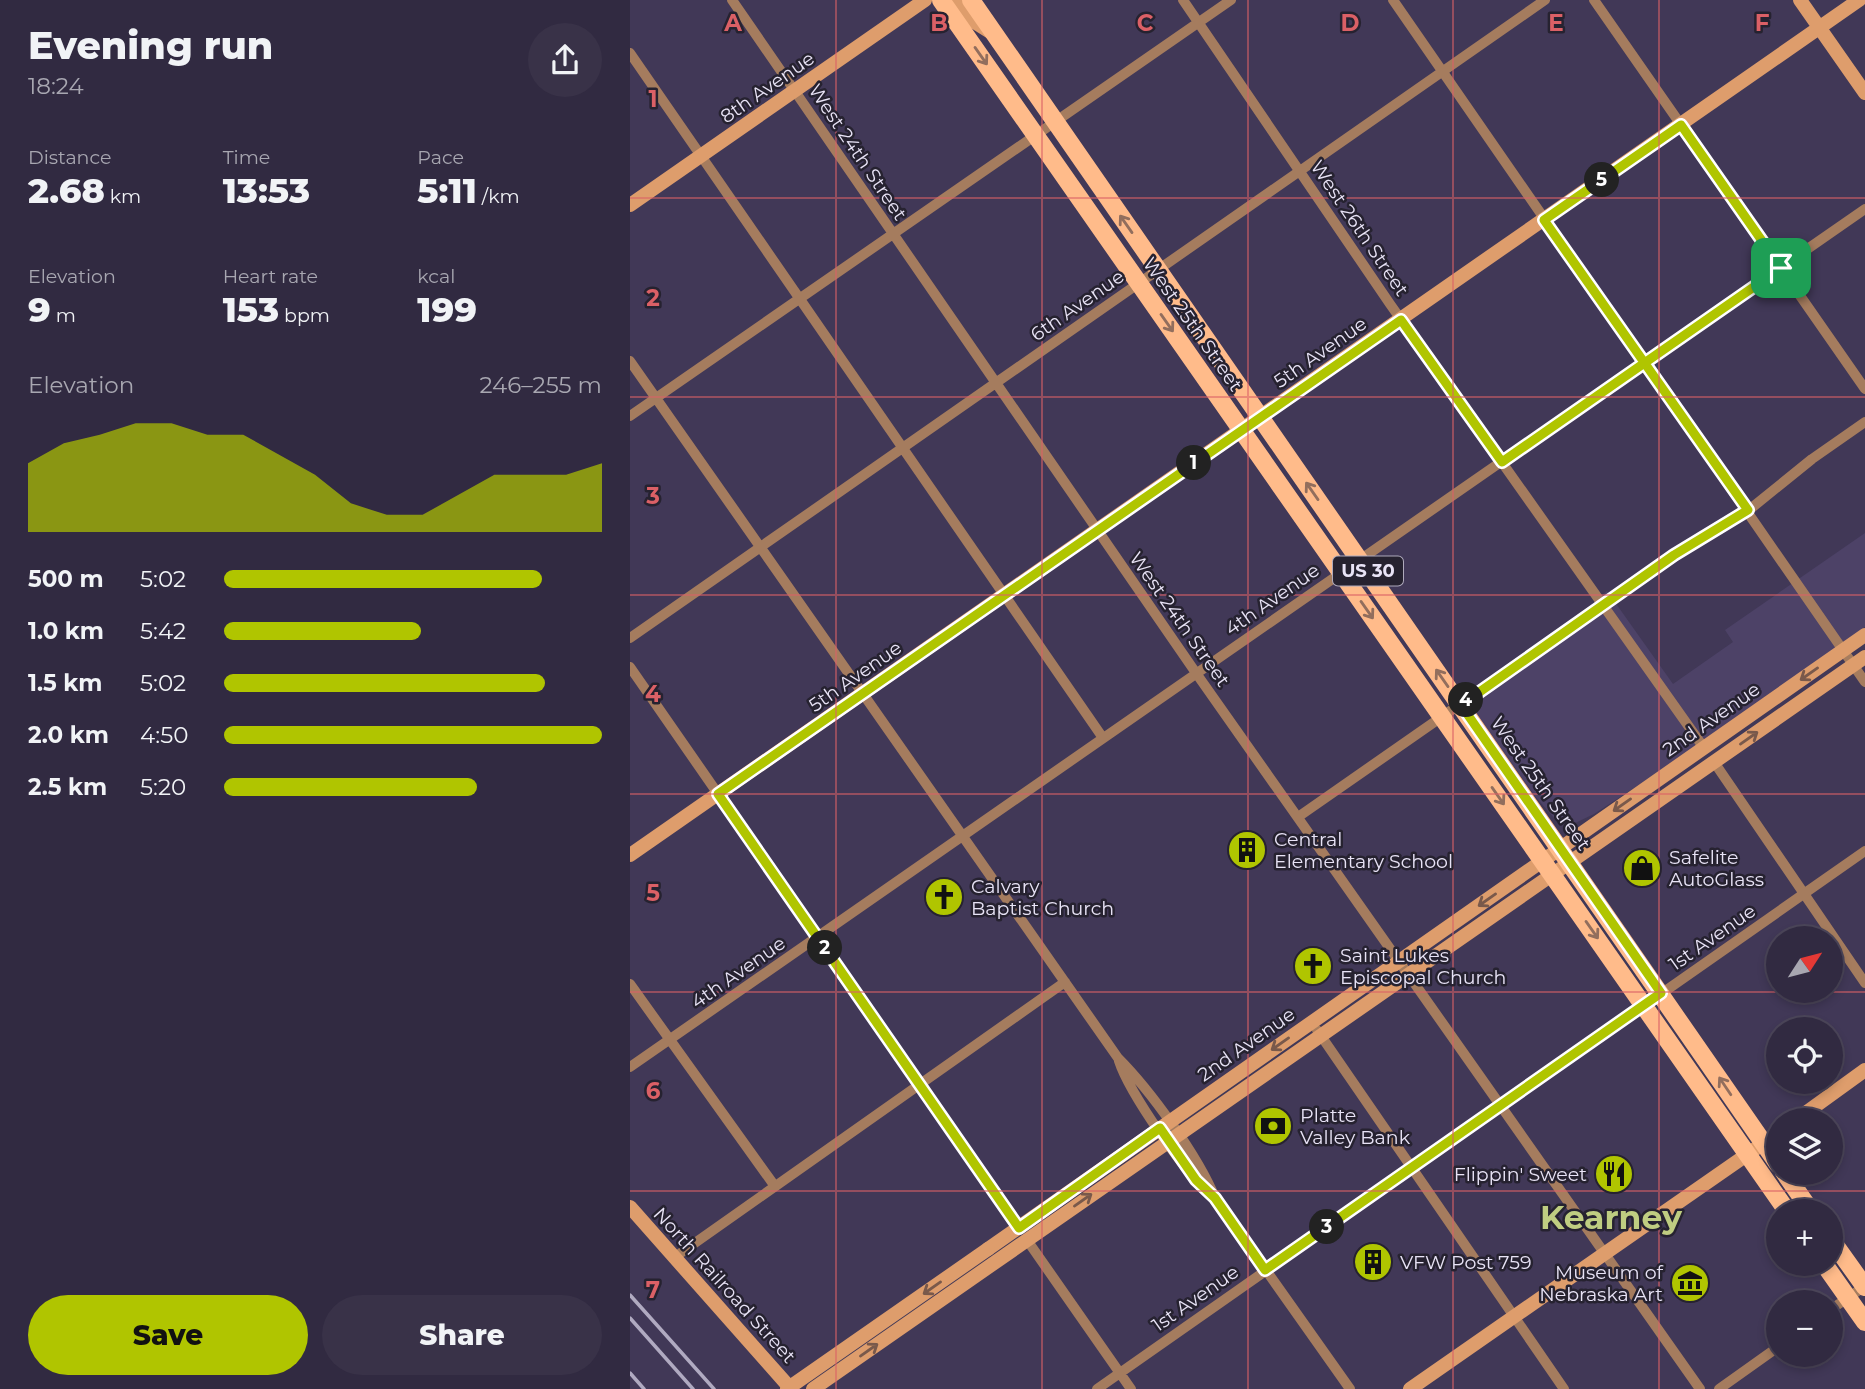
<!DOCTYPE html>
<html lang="en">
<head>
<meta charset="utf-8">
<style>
  body { margin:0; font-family:Montserrat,sans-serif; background:#393248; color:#f1f3f6; height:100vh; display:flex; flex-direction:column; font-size:26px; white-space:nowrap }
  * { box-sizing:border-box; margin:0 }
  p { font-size:23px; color:#a8a7b1 }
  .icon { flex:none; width:38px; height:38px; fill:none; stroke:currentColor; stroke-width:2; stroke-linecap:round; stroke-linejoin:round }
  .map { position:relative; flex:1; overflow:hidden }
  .side { display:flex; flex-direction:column; background:#312a41; width:630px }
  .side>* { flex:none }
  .needle { width:46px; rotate:54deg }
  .fabs { position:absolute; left:1136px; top:926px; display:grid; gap:14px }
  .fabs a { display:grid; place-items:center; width:77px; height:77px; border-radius:50%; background:#312a41; box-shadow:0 4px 10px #0003,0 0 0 2px #4c465a; font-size:35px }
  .pin { position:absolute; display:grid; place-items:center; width:60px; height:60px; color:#fff; margin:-30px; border-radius:14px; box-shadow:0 4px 10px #0006 }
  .km { position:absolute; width:35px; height:35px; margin:-18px; border-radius:50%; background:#222; color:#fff; font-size:19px; line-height:35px; text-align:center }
  .round { display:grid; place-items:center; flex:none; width:74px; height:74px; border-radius:37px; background:#393248 }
  .summary { display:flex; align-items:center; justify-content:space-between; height:119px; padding:0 28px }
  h1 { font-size:38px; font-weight:800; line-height:52px }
  .metrics { display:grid; grid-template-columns:repeat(3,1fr); gap:10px; height:119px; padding:7px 28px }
  .metrics div { display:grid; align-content:center }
  .metrics b { font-size:35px; font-weight:800 }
  .metrics small { font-size:19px; font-weight:400 }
  .metrics p { font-size:19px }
  .chart { height:196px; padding:14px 28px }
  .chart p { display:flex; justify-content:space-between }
  .chart svg { width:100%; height:126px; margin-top:7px; fill:#b0c500; opacity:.7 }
  .button { display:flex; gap:14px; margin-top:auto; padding:14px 28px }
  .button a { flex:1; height:80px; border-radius:42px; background:#b0c500; color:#111; font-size:28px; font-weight:800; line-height:80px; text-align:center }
  .button a+a { background:#393248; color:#f1f3f6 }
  ul { padding:0 28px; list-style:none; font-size:23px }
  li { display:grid; grid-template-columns:112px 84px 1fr; align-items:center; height:52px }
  li i { height:18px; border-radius:9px; background:#b0c500 }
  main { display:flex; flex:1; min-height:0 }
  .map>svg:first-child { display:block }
  .built { fill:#4d4267 }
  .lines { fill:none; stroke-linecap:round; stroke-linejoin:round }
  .street { stroke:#a57c5e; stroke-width:10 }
  .secondary { stroke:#de9d6c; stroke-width:14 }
  .primary { stroke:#ffbb8a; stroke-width:18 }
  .rail { stroke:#b0aac1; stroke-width:3.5 }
  .secondary-bridge { stroke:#de9d6c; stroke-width:14 }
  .oneway { stroke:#926e5d }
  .oneway2 { stroke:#79594b }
  .route-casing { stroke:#fff; stroke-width:14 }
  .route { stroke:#b0c500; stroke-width:9 }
  .grid { fill:none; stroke:#db6066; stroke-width:2; stroke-opacity:0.55 }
  .labels { text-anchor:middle; stroke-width:5; stroke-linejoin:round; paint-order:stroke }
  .shield { fill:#262230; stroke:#aea9bb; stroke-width:2 }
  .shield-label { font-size:18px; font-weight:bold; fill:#e8e3f6 }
  .street-label { font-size:19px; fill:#e8e3f6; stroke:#262230 }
  .poi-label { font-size:19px; fill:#e8e3f6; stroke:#262230; text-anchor:start }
  .town-label { font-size:33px; font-weight:bold; fill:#bfcd81; stroke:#262230 }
  .grid-label { font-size:23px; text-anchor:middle; font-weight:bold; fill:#db6066; stroke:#262230; stroke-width:5; stroke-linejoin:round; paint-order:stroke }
</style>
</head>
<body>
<main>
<section class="side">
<div class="summary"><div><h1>Evening run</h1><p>18:24</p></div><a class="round"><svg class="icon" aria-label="share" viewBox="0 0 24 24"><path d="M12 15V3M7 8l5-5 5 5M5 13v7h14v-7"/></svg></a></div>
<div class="metrics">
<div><p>Distance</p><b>2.68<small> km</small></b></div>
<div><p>Time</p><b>13:53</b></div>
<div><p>Pace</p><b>5:11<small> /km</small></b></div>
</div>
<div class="metrics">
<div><p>Elevation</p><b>9<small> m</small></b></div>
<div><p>Heart rate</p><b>153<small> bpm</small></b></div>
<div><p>kcal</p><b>199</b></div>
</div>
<div class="chart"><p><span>Elevation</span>246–255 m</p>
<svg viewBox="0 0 160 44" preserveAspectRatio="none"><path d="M0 44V20L10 13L20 10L30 6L40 6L50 10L60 10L70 17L80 24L90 34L100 38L110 38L120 31L130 24L140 24L150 24L160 20V44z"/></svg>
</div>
<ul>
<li><b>500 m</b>5:02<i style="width:84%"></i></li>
<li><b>1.0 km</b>5:42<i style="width:52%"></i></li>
<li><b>1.5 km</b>5:02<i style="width:85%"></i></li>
<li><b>2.0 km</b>4:50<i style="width:100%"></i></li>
<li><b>2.5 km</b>5:20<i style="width:67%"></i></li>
</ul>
<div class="button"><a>Save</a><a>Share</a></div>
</section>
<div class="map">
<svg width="1235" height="1389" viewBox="0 0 1235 1389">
  <rect width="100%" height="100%" fill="#413857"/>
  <path class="built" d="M 1235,533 L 1235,627 L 1038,766 L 964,814 L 943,824 L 925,819 L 904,795 L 832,693 L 839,691 L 954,612 L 977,591 L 1043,684 L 1103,642 L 1095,630 Z"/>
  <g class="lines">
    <path class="street" d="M 102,0 L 566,673 L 1070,1389
      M 553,0 L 760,304 L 1074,748
      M 763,0 L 1235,682
      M 964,0 L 1235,389
      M 0,53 L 473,738
      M 0,361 L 488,1058 C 520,1090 568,1156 585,1198 L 720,1389
      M 0,416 L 601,0
      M 0,638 L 915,0
      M 0,667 L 389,1228
      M 1084,762 L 1235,983
      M 668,817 L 1044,555 L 1119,510 L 1182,459 L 1235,422
      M 0,984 L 144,1185
      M 687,1030 L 934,1389
      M 489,1061 C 499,1092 557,1177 583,1196
      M 0,1067 L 1235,209
      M 397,1240 L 501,1389
      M 45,1257 L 435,982
      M 1200,1310 L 1235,1286
      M 467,1389 L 1235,851
      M 1089,1389 L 1148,1347"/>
    <path class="secondary" d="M 325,0 L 346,23 L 362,33
      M 1170,0 L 1235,93
      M 0,205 L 295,0
      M 0,855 L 1229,0
      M 1166,1120 L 1235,1070
      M 0,1207 L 161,1389
      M 358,1249 L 1235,635
      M 183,1389 L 1235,657
      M 780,1389 L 1148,1133"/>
    <path class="primary" d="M 311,0 L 1157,1211
      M 341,0 L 1148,1164
      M 1154,1172 L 1181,1211
      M 1200,1238 L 1235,1287
      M 1194,1264 L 1235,1322"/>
    <path class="rail" d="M 0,1295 L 84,1389
      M 0,1318 L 63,1389
      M 0,1373 L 14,1389"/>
    <path class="secondary-bridge" d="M 157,1389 L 358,1249"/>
  </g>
  <defs><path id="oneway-shaft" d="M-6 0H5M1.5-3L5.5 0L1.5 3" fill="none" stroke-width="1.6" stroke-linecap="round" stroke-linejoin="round" transform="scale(1.75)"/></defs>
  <g class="oneway">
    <use href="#oneway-shaft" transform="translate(351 56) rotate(55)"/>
    <use href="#oneway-shaft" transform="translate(496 224) rotate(-125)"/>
    <use href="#oneway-shaft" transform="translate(537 323) rotate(55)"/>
    <use href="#oneway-shaft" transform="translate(682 491) rotate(-125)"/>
    <use href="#oneway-shaft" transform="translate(737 610) rotate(55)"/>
    <use href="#oneway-shaft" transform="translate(812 678) rotate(-125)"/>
    <use href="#oneway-shaft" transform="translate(868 796) rotate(55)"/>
    <use href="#oneway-shaft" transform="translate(962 930) rotate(55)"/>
    <use href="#oneway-shaft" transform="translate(1095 1086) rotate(-124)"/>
  </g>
  <g class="oneway2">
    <use href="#oneway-shaft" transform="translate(1179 674) rotate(145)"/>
    <use href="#oneway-shaft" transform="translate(1119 738) rotate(-35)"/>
    <use href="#oneway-shaft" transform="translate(992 805) rotate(145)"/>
    <use href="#oneway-shaft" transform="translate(857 900) rotate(145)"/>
    <use href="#oneway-shaft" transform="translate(650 1044) rotate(145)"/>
    <use href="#oneway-shaft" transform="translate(453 1200) rotate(-35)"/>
    <use href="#oneway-shaft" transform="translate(302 1288) rotate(145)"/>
    <use href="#oneway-shaft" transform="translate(239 1350) rotate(-35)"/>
  </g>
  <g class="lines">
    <defs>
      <path id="route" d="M 1151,268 L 872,462 L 771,320 L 88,794 L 389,1228 L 530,1128 L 566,1180 L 585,1198 L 635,1270 L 1031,993 L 831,705 L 1044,555 L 1118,510 L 914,220 L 1051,125 L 1151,268"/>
    </defs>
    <use href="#route" class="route-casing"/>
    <use href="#route" class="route"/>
  </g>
  <path class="grid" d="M 206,0 L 206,1389M 412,0 L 412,1389M 618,0 L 618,1389M 823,0 L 823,1389M 1029,0 L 1029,1389M 0,198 L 1235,198M 0,397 L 1235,397M 0,595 L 1235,595M 0,794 L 1235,794M 0,992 L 1235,992M 0,1191 L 1235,1191"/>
  <defs>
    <symbol id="building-disc" viewBox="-11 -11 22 22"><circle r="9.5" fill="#b0c500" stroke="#262230"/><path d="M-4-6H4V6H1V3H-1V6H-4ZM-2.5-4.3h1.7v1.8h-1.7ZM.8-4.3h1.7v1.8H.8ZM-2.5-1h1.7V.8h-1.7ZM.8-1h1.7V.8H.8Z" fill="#111"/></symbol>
    <symbol id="shop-disc" viewBox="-11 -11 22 22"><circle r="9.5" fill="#b0c500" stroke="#262230"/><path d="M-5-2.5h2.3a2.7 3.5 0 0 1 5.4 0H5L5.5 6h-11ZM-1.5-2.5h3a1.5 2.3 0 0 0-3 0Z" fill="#111"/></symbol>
    <symbol id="church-disc" viewBox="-11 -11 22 22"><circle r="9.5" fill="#b0c500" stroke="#262230"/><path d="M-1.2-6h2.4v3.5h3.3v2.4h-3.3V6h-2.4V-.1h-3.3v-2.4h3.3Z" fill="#111"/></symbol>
    <symbol id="bank-disc" viewBox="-11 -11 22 22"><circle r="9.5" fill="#b0c500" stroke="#262230"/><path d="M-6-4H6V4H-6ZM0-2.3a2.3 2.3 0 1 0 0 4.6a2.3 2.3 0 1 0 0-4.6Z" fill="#111"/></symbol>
    <symbol id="restaurant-disc" viewBox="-11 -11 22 22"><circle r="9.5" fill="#b0c500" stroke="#262230"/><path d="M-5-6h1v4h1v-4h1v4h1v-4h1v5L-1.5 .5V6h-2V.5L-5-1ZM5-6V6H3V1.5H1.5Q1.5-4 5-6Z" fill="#111"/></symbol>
    <symbol id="museum-disc" viewBox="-11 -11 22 22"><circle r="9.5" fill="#b0c500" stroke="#262230"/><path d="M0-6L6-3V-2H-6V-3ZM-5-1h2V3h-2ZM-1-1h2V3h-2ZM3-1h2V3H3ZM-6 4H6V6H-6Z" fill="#111"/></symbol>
  </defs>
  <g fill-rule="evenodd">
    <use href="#building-disc" x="595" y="828" width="44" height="44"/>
    <use href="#shop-disc" x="990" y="846" width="44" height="44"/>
    <use href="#church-disc" x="292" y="875" width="44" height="44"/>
    <use href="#church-disc" x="661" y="944" width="44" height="44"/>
    <use href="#bank-disc" x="621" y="1104" width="44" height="44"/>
    <use href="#restaurant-disc" x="962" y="1152" width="44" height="44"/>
    <use href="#building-disc" x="721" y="1240" width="44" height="44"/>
    <use href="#museum-disc" x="1038" y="1261" width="44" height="44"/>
  </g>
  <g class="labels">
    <rect class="shield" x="703" y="556.5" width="70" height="29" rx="5"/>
    <g class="shield-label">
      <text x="738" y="577">US 30</text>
    </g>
    <g class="street-label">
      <text transform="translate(137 87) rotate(-35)" y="7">8th Avenue</text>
      <text transform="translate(228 152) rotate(56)" y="7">West 24th Street</text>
      <text transform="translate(730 228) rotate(56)" y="7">West 26th Street</text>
      <text transform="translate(447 305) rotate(-35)" y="7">6th Avenue</text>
      <text transform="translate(563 324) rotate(55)" y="7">West 25th Street</text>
      <text transform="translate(690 352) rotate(-35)" y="7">5th Avenue</text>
      <text transform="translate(642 599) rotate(-35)" y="7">4th Avenue</text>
      <text transform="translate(550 619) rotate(55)" y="7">West 24th Street</text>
      <text transform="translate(225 676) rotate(-35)" y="7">5th Avenue</text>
      <text transform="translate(1081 719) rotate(-35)" y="7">2nd Avenue</text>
      <text transform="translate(911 783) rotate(55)" y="7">West 25th Street</text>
      <text transform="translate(1082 937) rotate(-35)" y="7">1st Avenue</text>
      <text transform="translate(108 972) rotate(-35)" y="7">4th Avenue</text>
      <text transform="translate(616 1044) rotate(-35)" y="7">2nd Avenue</text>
      <text transform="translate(95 1285) rotate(48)" y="7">North Railroad Street</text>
      <text transform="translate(565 1298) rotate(-35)" y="7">1st Avenue</text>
    </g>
    <g class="poi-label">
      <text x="644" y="846">Central<tspan x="644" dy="22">Elementary School</tspan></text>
      <text x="1039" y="864">Safelite<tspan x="1039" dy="22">AutoGlass</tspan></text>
      <text x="341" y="893">Calvary<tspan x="341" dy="22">Baptist Church</tspan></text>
      <text x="710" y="962">Saint Lukes<tspan x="710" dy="22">Episcopal Church</tspan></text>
      <text x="670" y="1122">Platte<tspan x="670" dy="22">Valley Bank</tspan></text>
      <text x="957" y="1181" text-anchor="end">Flippin' Sweet</text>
      <text x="770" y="1269">VFW Post 759</text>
      <text x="1033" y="1279" text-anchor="end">Museum of<tspan x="1033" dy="22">Nebraska Art</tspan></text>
    </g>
    <g class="town-label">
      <text x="981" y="1229">Kearney</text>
    </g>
  </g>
  <g class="grid-label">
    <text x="103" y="31">A</text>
    <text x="309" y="31">B</text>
    <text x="515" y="31">C</text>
    <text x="720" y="31">D</text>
    <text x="926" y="31">E</text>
    <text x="1132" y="31">F</text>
    <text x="23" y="107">1</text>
    <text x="23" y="306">2</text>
    <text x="23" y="504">3</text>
    <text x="23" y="702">4</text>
    <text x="23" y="901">5</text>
    <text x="23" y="1099">6</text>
    <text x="23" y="1298">7</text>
  </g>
</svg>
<div class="fabs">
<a><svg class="needle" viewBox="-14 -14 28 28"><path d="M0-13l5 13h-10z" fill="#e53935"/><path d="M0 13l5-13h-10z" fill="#a8a7b1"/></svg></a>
<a><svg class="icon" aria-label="locate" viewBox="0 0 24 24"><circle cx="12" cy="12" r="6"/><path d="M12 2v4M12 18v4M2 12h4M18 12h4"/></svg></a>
<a><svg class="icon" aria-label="layers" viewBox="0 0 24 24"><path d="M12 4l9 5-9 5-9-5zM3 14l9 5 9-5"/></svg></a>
<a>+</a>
<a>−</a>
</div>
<div class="pin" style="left:1151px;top:268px;background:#1e9e55"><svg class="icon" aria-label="arrive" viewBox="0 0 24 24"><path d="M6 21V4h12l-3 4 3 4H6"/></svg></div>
<b class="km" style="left:564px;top:463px">1</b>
<b class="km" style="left:195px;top:948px">2</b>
<b class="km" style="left:697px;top:1227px">3</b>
<b class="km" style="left:836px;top:700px">4</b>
<b class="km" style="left:972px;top:180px">5</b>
</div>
</main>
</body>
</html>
